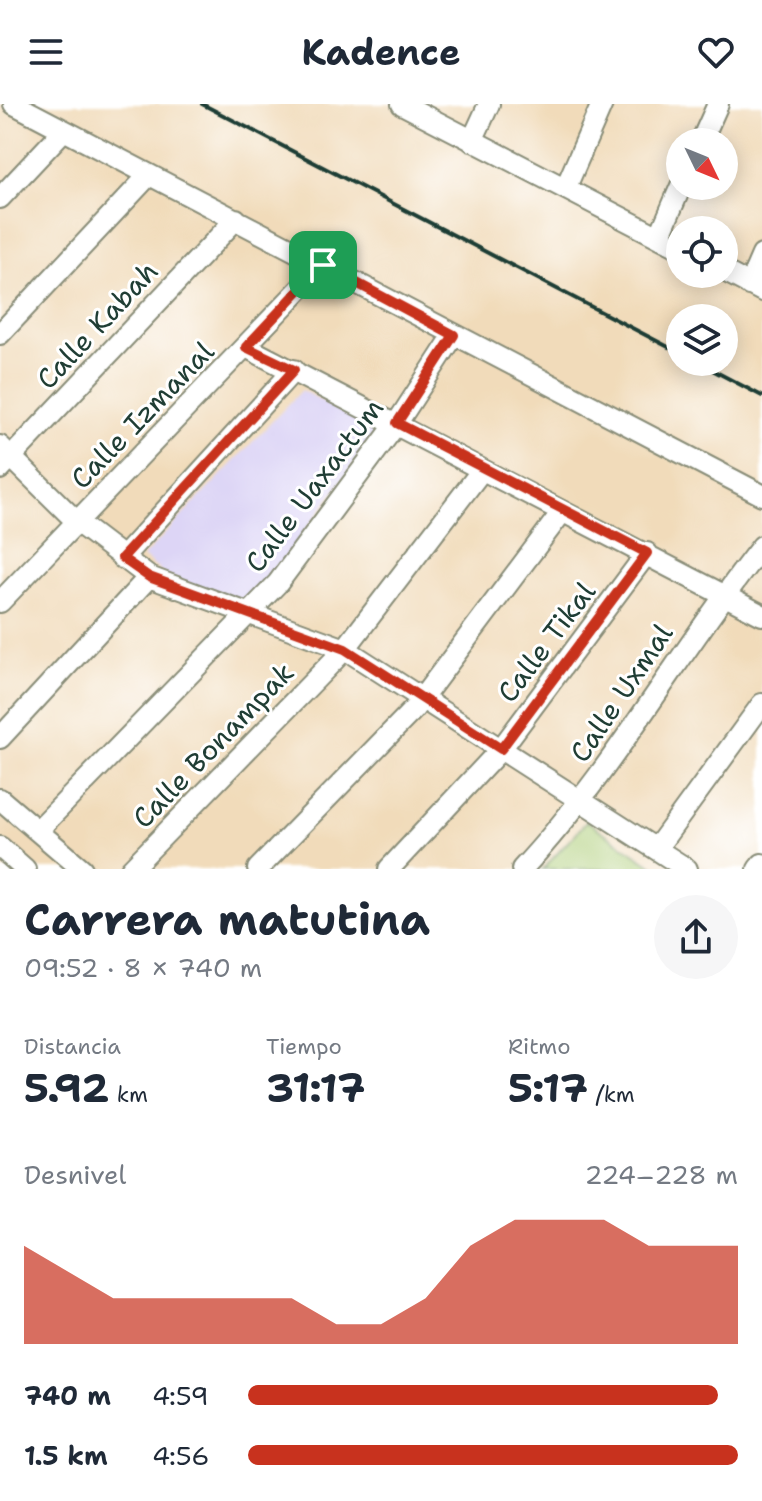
<!DOCTYPE html>
<html lang="es">
<head>
<meta charset="utf-8">
<style>
  body { margin:0; font-family:"Shantell Sans",sans-serif; background:#f6f6f7; color:#1f2937; height:100vh; display:flex; flex-direction:column; font-size:30px; white-space:nowrap }
  * { box-sizing:border-box; margin:0 }
  p { font-size:26px; color:#747a83 }
  .icon { flex:none; width:44px; height:44px; fill:none; stroke:currentColor; stroke-width:2; stroke-linecap:round; stroke-linejoin:round }
  .map { position:relative; height:765px; overflow:hidden }
  .sheet { display:flex; flex-direction:column; background:#fff; flex:1 }
  .sheet>* { flex:none }
  .needle { width:52px; rotate:133deg }
  .fabs { position:absolute; left:666px; top:24px; display:grid; gap:16px }
  .fabs a { display:grid; place-items:center; width:72px; height:72px; border-radius:50%; background:#fff; box-shadow:0 4px 20px #0003; font-size:40px }
  .pin { position:absolute; display:grid; place-items:center; width:68px; height:68px; color:#fff; margin:-34px; border-radius:16px; box-shadow:0 4px 12px #0006 }
  .round { display:grid; place-items:center; flex:none; width:84px; height:84px; border-radius:42px; background:#f6f6f7 }
  .head { display:flex; align-items:center; justify-content:space-between; height:136px; padding:0 24px }
  h1 { font-size:44px; font-weight:700; line-height:60px }
  .figures { display:grid; grid-template-columns:repeat(3,1fr); gap:12px; height:136px; padding:8px 24px }
  .figures div { display:grid; align-content:center }
  .figures b { font-size:40px; font-weight:700 }
  .figures small { font-size:22px; font-weight:400 }
  .figures p { font-size:22px }
  .chart { height:224px; padding:16px 24px }
  .chart p { display:flex; justify-content:space-between }
  .chart svg { width:100%; height:144px; margin-top:8px; fill:#c8321e; opacity:.7 }
  ul { padding:0 24px; list-style:none; font-size:26px }
  li { display:grid; grid-template-columns:128px 96px 1fr; align-items:center; height:60px }
  li i { height:20px; border-radius:10px; background:#c8321e }
  header { display:flex; justify-content:space-between; align-items:center; height:104px; padding:0 24px; background:#fff; font-size:36px; font-weight:700 }
  .map>svg:first-child { display:block }
  .built { fill:#ddd5f6 }
  .green { fill:#accc74; stroke:#668454; stroke-width:2 }
  .lines { fill:none; stroke-linecap:round; stroke-linejoin:round }
  .minor-casing { stroke:#888c77; stroke-width:24 }
  .minor { stroke:#fff; stroke-width:20 }
  .rail { stroke:#1f3d34; stroke-width:4 }
  .route-casing { stroke:#fff; stroke-width:16 }
  .route { stroke:#c8321e; stroke-width:10 }
  .labels { text-anchor:middle; stroke-width:6; stroke-linejoin:round; paint-order:stroke }
  .street-label { font-size:28px; fill:#1f3d34; stroke:#fff }
</style>
</head>
<body>
<header><svg class="icon" aria-label="menu" viewBox="0 0 24 24"><path d="M4 6h16M4 12h16M4 18h16"/></svg>Kadence<svg class="icon" aria-label="heart" viewBox="0 0 24 24"><path d="M12 20l-8-8c-3-5 5-10 8-4 3-6 11-1 8 4z"/></svg></header>
<div class="map">
<svg width="762" height="765" viewBox="0 0 762 765">
  <rect width="100%" height="100%" fill="#fff"/>
  <filter id="ink" filterUnits="userSpaceOnUse"><feTurbulence type="fractalNoise" baseFrequency=".0125" numOctaves="2"/><feDisplacementMap in="SourceGraphic" scale="16" xChannelSelector="R" yChannelSelector="G"/><feConvolveMatrix kernelMatrix="1 2 1 2 8 2 1 2 1" color-interpolation-filters="sRGB"/></filter>
  <filter id="wash" filterUnits="userSpaceOnUse"><feTurbulence type="fractalNoise" baseFrequency=".006" numOctaves="4" result="noise"/><feDisplacementMap in="SourceGraphic" scale="32" xChannelSelector="R" yChannelSelector="G"/><feGaussianBlur stdDeviation="1.8" result="paint"/><feColorMatrix in="noise" values="0 0 0 0 0 0 0 0 0 0 0 0 0 0 0 0 0 1.4 0 .05"/><feComposite in="paint" operator="in"/></filter>
  <g filter="url(#wash)">
    <rect width="100%" height="100%" fill="#f1dbba"/>
    <path class="built" d="M 302,286 L 378,328 L 249,504 L 164,470 L 143,453 Z"/>
    <path class="green" d="M 587,717 L 657,765 L 543,765 Z"/>
  </g>
  <g filter="url(#ink)">
    <g class="lines">
      <defs>
        <path id="minor" d="M 14,0 L 762,391
          M 402,0 L 680,144
          M 472,37 L 489,0
          M 701,38 L 718,0
          M 566,83 L 602,0
          M 0,94 L 63,27
          M 659,133 L 681,82
          M 724,167 L 762,187
          M 749,181 L 762,151
          M 0,230 L 149,71
          M 246,243 L 762,511
          M 0,342 L 78,419 L 149,473 L 345,545 L 687,765
          M 0,365 L 236,115
          M 122,454 L 294,266
          M 0,498 L 323,161
          M 0,634 L 149,473
          M 0,695 L 82,765
          M 38,726 L 278,479 L 397,319 L 454,231
          M 0,743 L 25,765
          M 656,745 L 762,600
          M 131,765 L 345,545 L 482,366
          M 258,765 L 414,605 L 562,408
          M 389,765 L 501,645 L 647,449
          M 522,765 C 614,666 679,547 762,442
          M 758,765 L 762,760"/>
      </defs>
      <use href="#minor" class="minor-casing"/>
      <use href="#minor" class="minor"/>
      <path class="rail" d="M 202,0 L 680,249
        M 697,258 L 762,292"/>
    </g>
  </g>
  <g class="lines" filter="url(#ink)">
    <defs>
      <path id="route" d="M 323,161 L 454,231 L 397,319 L 647,449 L 501,645 L 345,545 L 149,473 L 122,454 L 294,266 L 246,243 Z"/>
    </defs>
    <use href="#route" class="route-casing"/>
    <use href="#route" class="route"/>
  </g>
  <g class="labels">
    <g class="street-label">
      <text transform="translate(97 221) rotate(-47)" y="10">Calle Kabah</text>
      <text transform="translate(142 311) rotate(-46)" y="10">Calle Izmanal</text>
      <text transform="translate(314 381) rotate(-53)" y="10">Calle Uaxactum</text>
      <text transform="translate(546 538) rotate(-53)" y="10">Calle Tikal</text>
      <text transform="translate(621 589) rotate(-56)" y="10">Calle Uxmal</text>
      <text transform="translate(213 641) rotate(-46)" y="10">Calle Bonampak</text>
    </g>
  </g>
</svg>
<div class="fabs">
<a><svg class="needle" viewBox="-14 -14 28 28"><path d="M0-13l5 13h-10z" fill="#e53935"/><path d="M0 13l5-13h-10z" fill="#747a83"/></svg></a>
<a><svg class="icon" aria-label="locate" viewBox="0 0 24 24"><circle cx="12" cy="12" r="6"/><path d="M12 2v4M12 18v4M2 12h4M18 12h4"/></svg></a>
<a><svg class="icon" aria-label="layers" viewBox="0 0 24 24"><path d="M12 4l9 5-9 5-9-5zM3 14l9 5 9-5"/></svg></a>
</div>
<div class="pin" style="left:323px;top:161px;background:#1e9e55"><svg class="icon" aria-label="arrive" viewBox="0 0 24 24"><path d="M6 21V4h12l-3 4 3 4H6"/></svg></div>
</div>
<section class="sheet">
<div class="head"><div><h1>Carrera matutina</h1><p>09:52 · 8 × 740 m</p></div><a class="round"><svg class="icon" aria-label="share" viewBox="0 0 24 24"><path d="M12 15V3M7 8l5-5 5 5M5 13v7h14v-7"/></svg></a></div>
<div class="figures">
<div><p>Distancia</p><b>5.92<small> km</small></b></div>
<div><p>Tiempo</p><b>31:17</b></div>
<div><p>Ritmo</p><b>5:17<small> /km</small></b></div>
</div>
<div class="chart"><p><span>Desnivel</span>224–228 m</p>
<svg viewBox="0 0 160 44" preserveAspectRatio="none"><path d="M0 44V14L10 22L20 30L30 30L40 30L50 30L60 30L70 38L80 38L90 30L100 14L110 6L120 6L130 6L140 14L150 14L160 14V44z"/></svg>
</div>
<ul>
<li><b>740 m</b>4:59<i style="width:96%"></i></li>
<li><b>1.5 km</b>4:56<i style="width:100%"></i></li>
</ul>
</section>
</body>
</html>
